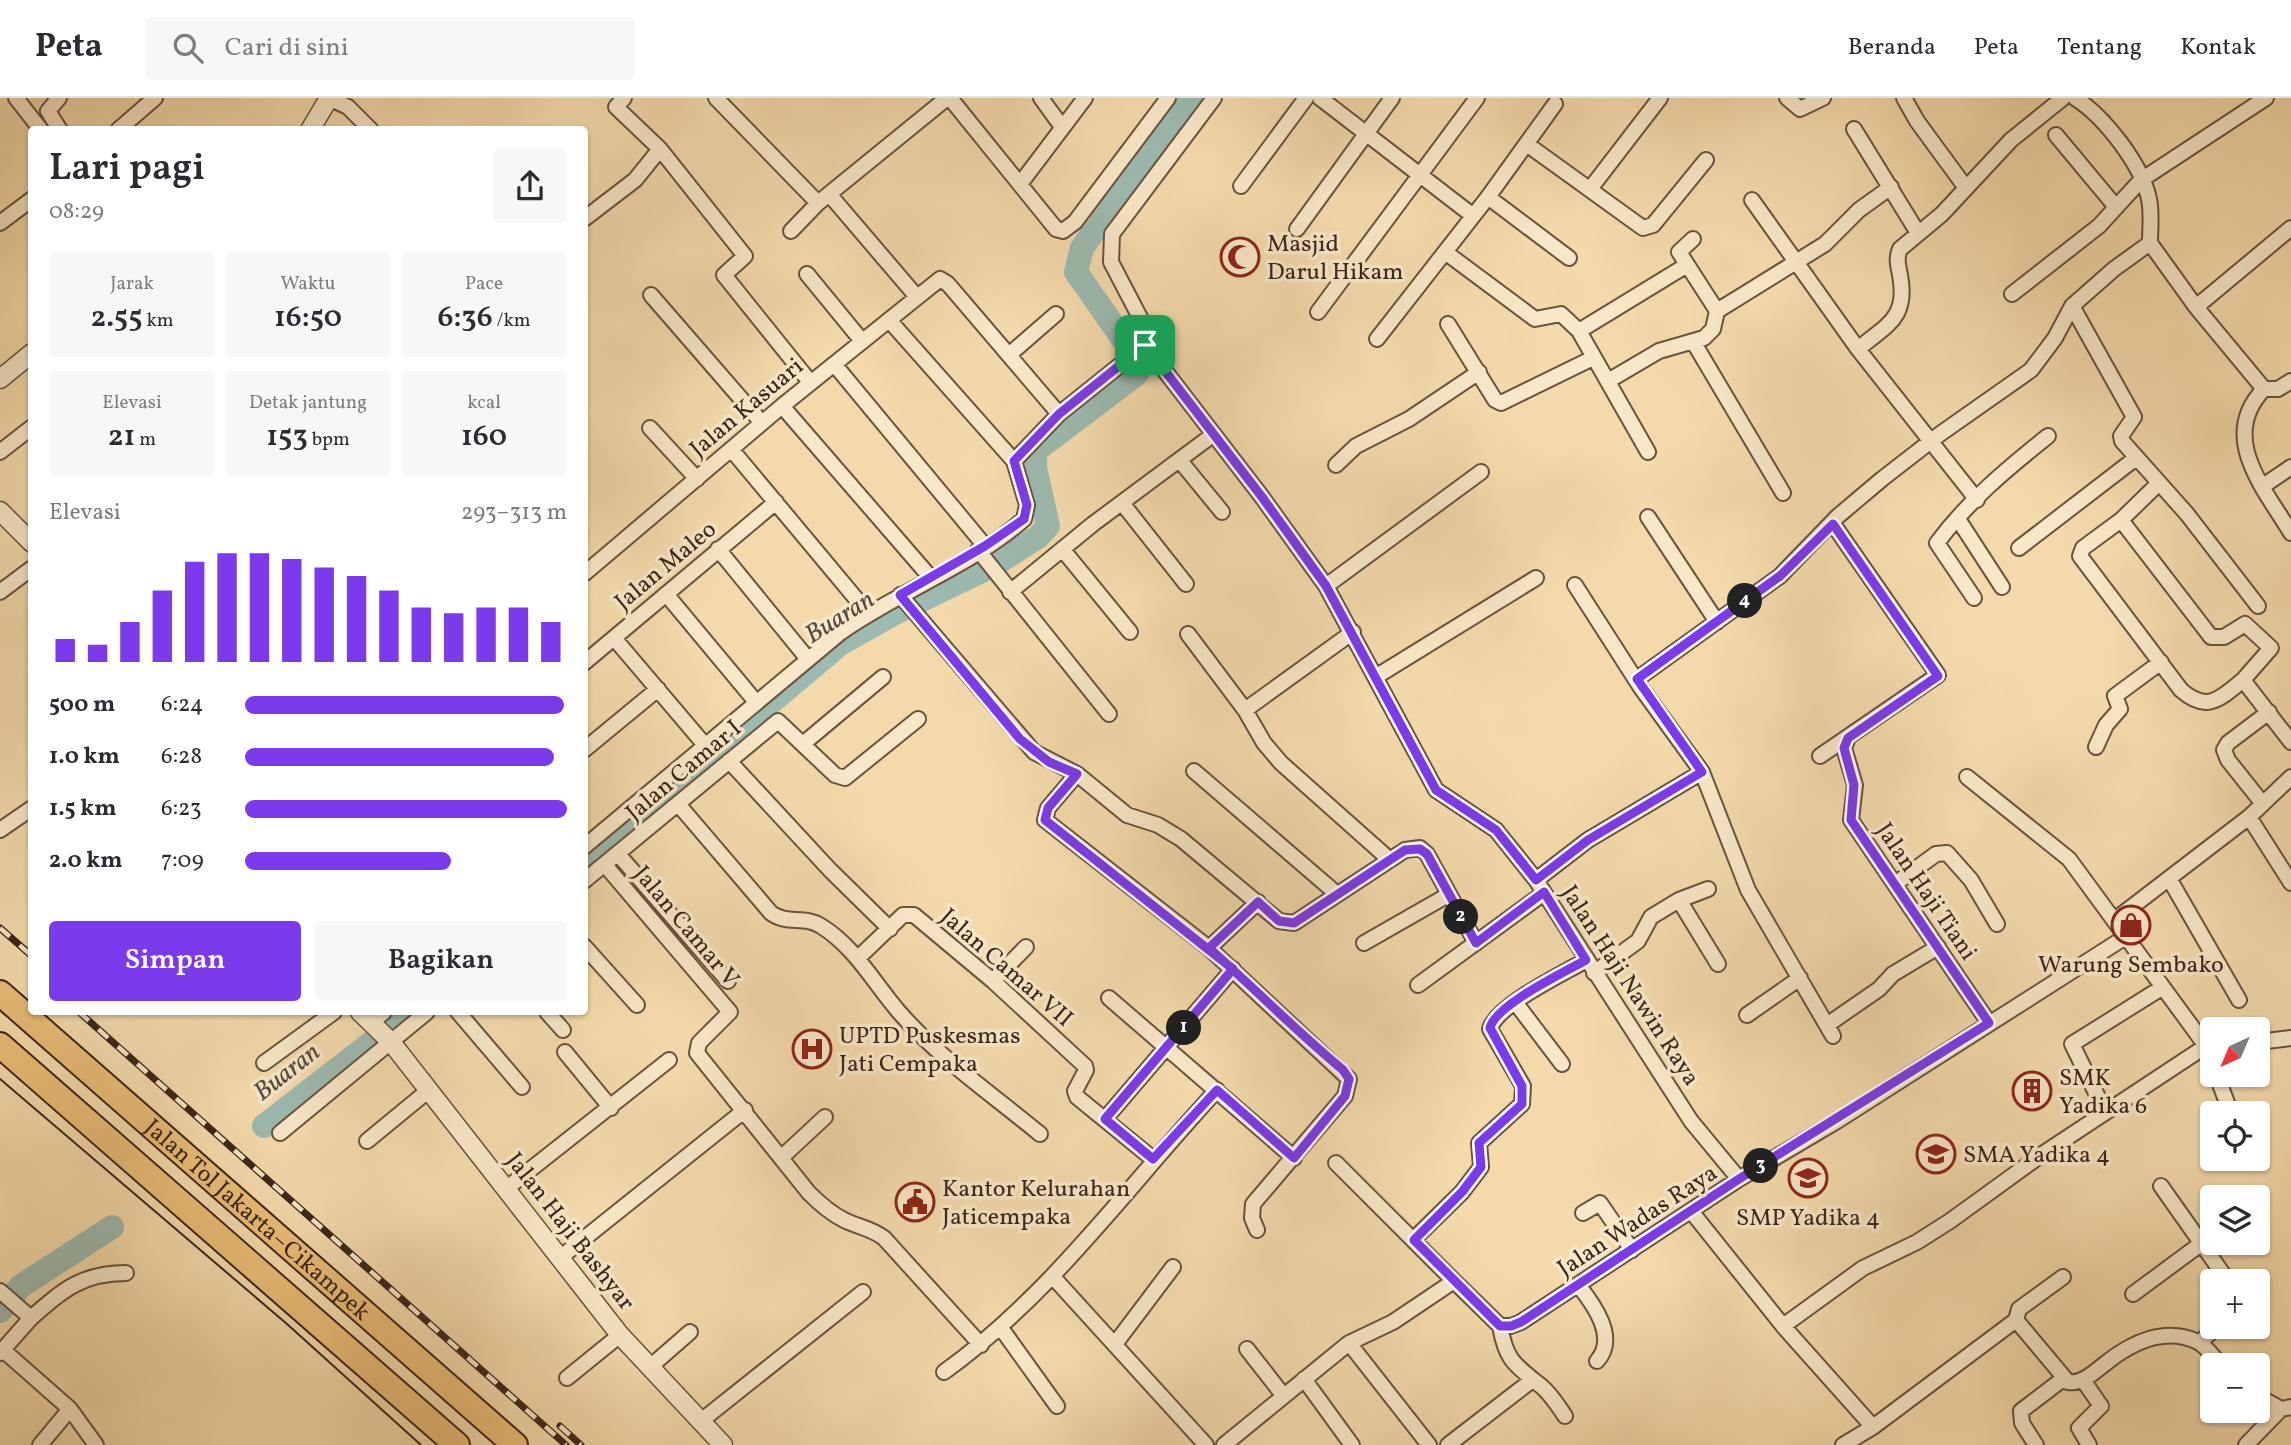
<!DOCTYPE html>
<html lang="id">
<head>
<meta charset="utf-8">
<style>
  body { margin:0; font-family:Vollkorn,serif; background:#f7f7f7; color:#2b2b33; height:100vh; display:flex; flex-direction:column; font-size:26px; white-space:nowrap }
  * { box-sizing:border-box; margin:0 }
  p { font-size:23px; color:#7c7c81 }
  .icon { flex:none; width:38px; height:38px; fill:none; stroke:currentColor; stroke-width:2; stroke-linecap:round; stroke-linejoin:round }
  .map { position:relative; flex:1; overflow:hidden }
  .panel { position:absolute; left:28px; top:28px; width:560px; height:889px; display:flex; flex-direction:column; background:#fff; border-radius:7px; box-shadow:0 2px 5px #0004 }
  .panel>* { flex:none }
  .needle { width:46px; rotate:224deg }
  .tools { position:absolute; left:2200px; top:919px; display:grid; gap:14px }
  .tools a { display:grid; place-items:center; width:70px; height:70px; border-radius:7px; background:#fff; box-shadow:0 2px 5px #0004; font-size:35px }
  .pin { position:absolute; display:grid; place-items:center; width:60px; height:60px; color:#fff; margin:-30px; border-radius:14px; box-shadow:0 4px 10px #0006 }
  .km { position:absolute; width:35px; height:35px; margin:-18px; border-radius:50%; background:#222; color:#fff; font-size:19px; line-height:35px; text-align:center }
  .round { display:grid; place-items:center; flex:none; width:74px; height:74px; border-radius:7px; background:#f7f7f7 }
  .summary { display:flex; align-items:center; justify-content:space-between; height:119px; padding:0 21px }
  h1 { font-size:38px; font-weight:600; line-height:52px }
  .stats { display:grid; grid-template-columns:repeat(3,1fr); gap:10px; height:119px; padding:7px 21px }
  .stats div { display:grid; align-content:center; border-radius:7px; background:#f7f7f7; text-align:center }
  .stats b { font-size:30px; font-weight:600 }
  .stats small { font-size:19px; font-weight:400 }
  .stats p { font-size:19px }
  .chart { height:196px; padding:14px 21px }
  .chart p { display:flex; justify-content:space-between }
  .chart svg { width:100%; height:126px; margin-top:7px; stroke:#7c3aed; stroke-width:6 }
  .button { display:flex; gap:14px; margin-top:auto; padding:14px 21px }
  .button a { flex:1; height:80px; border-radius:7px; background:#7c3aed; color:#fff; font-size:28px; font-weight:600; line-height:80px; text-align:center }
  .button a+a { background:#f7f7f7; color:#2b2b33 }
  ul { padding:0 21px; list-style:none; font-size:23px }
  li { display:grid; grid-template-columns:112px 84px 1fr; align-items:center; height:52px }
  li i { height:18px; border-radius:9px; background:#7c3aed }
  header { display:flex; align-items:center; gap:42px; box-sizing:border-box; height:98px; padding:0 35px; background:#fff; border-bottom:2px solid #e1e1e2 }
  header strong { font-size:33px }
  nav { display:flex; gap:38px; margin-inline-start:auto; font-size:24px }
  .search { width:490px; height:63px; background:#f7f7f7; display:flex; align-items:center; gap:18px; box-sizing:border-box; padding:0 24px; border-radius:7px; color:#7c7c81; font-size:26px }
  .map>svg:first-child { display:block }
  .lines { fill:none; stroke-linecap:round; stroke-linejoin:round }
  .river { stroke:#9cbaaf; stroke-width:24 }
  .minor-casing { stroke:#69533e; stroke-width:18 }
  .tertiary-casing { stroke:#69533e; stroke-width:21 }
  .motorway-casing { stroke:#3b261a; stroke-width:28 }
  .minor { stroke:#f8e7c8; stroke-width:14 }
  .tertiary { stroke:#f8e7c8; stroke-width:18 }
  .motorway { stroke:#eabd76; stroke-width:24 }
  .tram { stroke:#3b261a; stroke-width:2 }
  .rail-casing { stroke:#3b261a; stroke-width:7 }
  .rail { stroke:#f8e7c8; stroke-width:4.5; stroke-dasharray:13; stroke-linecap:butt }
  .route-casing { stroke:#fff; stroke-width:14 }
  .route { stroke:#7c3aed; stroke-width:9 }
  .labels { text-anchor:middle; stroke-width:7; stroke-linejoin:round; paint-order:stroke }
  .poi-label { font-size:24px; fill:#3b261a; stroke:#f8e7c8; text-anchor:start }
  .street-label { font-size:24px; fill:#3b261a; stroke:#f8e7c8 }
  .water-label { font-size:26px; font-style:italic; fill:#534b3f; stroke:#f8e7c8 }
</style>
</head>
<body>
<header>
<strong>Peta</strong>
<div class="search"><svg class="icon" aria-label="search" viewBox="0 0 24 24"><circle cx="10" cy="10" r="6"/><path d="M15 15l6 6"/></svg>Cari di sini</div>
<nav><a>Beranda</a><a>Peta</a><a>Tentang</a><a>Kontak</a></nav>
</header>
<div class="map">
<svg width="2291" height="1347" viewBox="0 0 2291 1347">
  <rect width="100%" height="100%" fill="#f4daab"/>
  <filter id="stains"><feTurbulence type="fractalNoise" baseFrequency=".00286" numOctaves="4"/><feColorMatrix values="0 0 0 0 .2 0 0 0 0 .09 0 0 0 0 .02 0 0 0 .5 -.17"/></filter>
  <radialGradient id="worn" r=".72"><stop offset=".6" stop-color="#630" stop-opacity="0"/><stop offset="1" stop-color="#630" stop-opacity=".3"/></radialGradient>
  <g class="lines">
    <path class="river" d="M 1101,123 L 1191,0
      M 584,762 L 840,546 L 893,516 L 994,467 L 1038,439 L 1048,428 L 1035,370 L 1035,353 L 1137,276 L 1141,267 L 1076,174 L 1082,150 L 1094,133
      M 264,1028 L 411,914
      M 0,1213 L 21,1188 L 112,1129"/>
    <defs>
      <path id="minor" d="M 16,0 L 41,32
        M 59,0 L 48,13 L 60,32
        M 329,0 L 348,9 L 371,32
        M 624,0 L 616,9 L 660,51 L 745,158 L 724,177 L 810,284
        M 716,0 L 818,105
        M 950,0 L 1056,131 L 1063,133 L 1075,124 L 1168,0
        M 1041,0 L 1062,29
        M 1320,0 L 1472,117
        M 1787,0 L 1800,11 L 1823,0
        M 1904,0 L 1917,23 L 1966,90
        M 2075,0 C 2104,18 2142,67 2149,101 C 2152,115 2150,131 2150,145
        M 1854,31 L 1918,135
        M 118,32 L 155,0
        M 2056,37 L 2116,109
        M 1528,47 L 1643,130 L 1653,127 L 1706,62
        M 1020,86 L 1085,0
        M 1241,88 L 1306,0
        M 1590,91 L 1660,0
        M 829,96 L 917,199
        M 1488,99 L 1569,160
        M 1752,102 L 1858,251 L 1977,402
        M 584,121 L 635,82 L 660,51
        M 0,125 L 32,101
        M 1297,131 L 1392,0
        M 791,133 L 818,105 L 947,0
        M 1693,141 L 1679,154 L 1717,213
        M 2150,145 L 2196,209 L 2264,291
        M 1445,154 L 1535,221 L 1561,216 L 1579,233 L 1648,354
        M 807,176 L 862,243
        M 2012,196 L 2099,128 L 2141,82 L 2266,0
        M 651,197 L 762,325
        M 2072,208 L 2134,319 L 2121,338 L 2122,343 L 2187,416 L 2258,508
        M 2196,209 L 2291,130
        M 1717,213 L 1825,146 L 1859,112 L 1891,89
        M 1318,214 L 1477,0
        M 1448,226 L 1495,302 L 1501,305 L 1593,260
        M 1579,233 L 1687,167
        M 1377,241 L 1488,99 L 1555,6
        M 1694,245 L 1783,395
        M 1145,247 L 1262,399 L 1326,488 L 1436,692 L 1496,732 L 1536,782 L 1691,1023 L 1739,1081
        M 1145,247 L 1147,233 L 1111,164 L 1112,136 L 1214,0
        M 1858,251 C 1888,226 1908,220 1900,177 C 1898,167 1896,160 1900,151 L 1942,116 L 2011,42 L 2063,0
        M 1010,256 L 1056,216
        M 834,266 L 985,448
        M 1608,283 L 1659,253 L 1704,240 L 1713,231 L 1717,213
        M 2291,283 L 2278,291 L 2264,291 C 2218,339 2264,390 2291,435
        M 782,308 L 931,480
        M 650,330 L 697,381
        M 731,351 L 868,515
        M 0,354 L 32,329
        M 1014,363 L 1059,316 L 1145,247
        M 1181,364 L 1222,414
        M 1336,367 L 1356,348 L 1409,321 L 1479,274
        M 2159,385 L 2121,422 L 2211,539 L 2224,539 L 2245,526 L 2271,550 L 2243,582
        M 2263,388 L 2291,369
        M 1122,405 L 1186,486
        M 1648,419 L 1717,524
        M 1958,421 L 2002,489
        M 2121,422 L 2083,450 L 2080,458 L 2181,592 C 2207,615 2220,601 2243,582 L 2291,644
        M 2019,450 L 2136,360
        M 718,451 L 807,560
        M 978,452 L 1109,616
        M 1063,452 L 1130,534
        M 584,476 L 782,308 L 940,181 L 948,186 L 1059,316
        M 1575,487 L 1641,590 L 1702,674 L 1748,792 L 1833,938
        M 1326,488 L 1481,374
        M 0,494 L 32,470
        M 1010,494 L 1093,426 L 1214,336
        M 666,496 L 756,604
        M 900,497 L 1034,654 L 1077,676 L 1127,717 L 1158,727 L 1181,741 L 1279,823 L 1294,825 L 1405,752 L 1420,750 L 1427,756 L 1476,845
        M 1974,500 L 1937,445 C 1968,403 2008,370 2048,338
        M 1188,536 L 1245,612 L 1264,645 L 1281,665 L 1390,762
        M 614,540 L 704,646
        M 584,565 L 776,404
        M 1377,578 L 1536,480
        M 1637,581 L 1780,478 L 1837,419 L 1882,381 L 1940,336 L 2031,272 L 2055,240 L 2072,208 L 2114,171 L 2150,145
        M 1245,612 L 1353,534
        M 1848,640 L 1844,650 L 1855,687 L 1851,722 L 1989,925
        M 804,645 L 883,579
        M 2096,649 L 2106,627 L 2120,611 L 2115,598 L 2161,564
        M 584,652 L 658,591
        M 1820,658 L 1938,577 L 1833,426
        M 729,663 L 830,772 L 890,831
        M 1194,673 L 1337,796
        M 1077,676 L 1048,710 L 1045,722 L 1209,850 L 1349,981 L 1345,998 L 1253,1106 L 1252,1120 L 1257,1132
        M 1967,679 L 2069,761 L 2206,948 L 2212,965
        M 678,706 L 771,815 C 787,827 804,817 821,828 C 855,849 874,885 899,914 C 939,960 993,997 1040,1036
        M 2263,706 L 2228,662 L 2224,652 L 2228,645 L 2269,614
        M 2249,719 L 2291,785
        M 0,732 L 32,710
        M 584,749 L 840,535 C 897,494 973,467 1024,421 L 1027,407 L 1014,363 L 889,222
        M 618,756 L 728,883
        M 605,767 L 730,914 L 699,945 L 697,955 L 809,1095 C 819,1105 830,1115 844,1122 C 858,1129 871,1130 884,1140 L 981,1247
        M 1536,782 L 1588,742 L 1702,674
        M 2170,782 L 2239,902
        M 584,783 L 778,623 L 835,677 L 845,680 L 918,621
        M 1895,786 L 1936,756 L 1947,755 L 1971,782 L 1997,826
        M 1679,802 L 1718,866
        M 2116,821 L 2249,719 L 2291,679
        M 1364,845 L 1448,797
        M 584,848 L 637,907
        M 1209,850 L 1258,804
        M 858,860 L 903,817 L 914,817 L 993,883 L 1085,968 L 1086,972 L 1075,993 L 1077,999 L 1153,1061
        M 1594,875 L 1638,843 L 1651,819 L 1679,802 L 1708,791
        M 993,883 L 1026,849
        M 1418,887 L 1544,795
        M 1109,900 L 1294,1060
        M 1515,904 L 1562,966
        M 458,914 L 522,989
        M 547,914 L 563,932
        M 1747,917 L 1800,880
        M 372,924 L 384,914
        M 1827,927 L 1879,891 L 1893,876 L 1938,849
        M 2258,944 L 2291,940
        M 565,954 L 611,1010
        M 264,965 L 334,914
        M 2216,976 L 2231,1015
        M 2097,997 L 2072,946 L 2163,889
        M 1105,1021 L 1233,871
        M 280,1035 L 427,914
        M 367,1043 L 429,992
        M 782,1059 L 825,1019
        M 1336,1065 L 1454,1183
        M 2161,1088 L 2228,1183
        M 507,1090 L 669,962
        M 1691,1113 L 1783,1228 L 1873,1329
        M 1583,1115 L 1600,1105 L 1632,1152
        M 1414,1141 L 1462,1094 L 1481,1069 L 1479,1045 L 1522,1006 L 1523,988 L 1490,931 C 1496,907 1565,875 1586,862
        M 561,1159 L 745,1012
        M 1053,1179 L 1206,1347
        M 1579,1188 C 1594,1207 1618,1240 1597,1263
        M 0,1193 L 31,1220 L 0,1255
        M 2133,1196 L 2202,1145
        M 31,1220 C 63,1192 82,1175 126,1175
        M 2016,1222 L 2068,1284 C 2083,1286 2094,1274 2106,1265 C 2131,1245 2165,1228 2198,1244 C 2206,1248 2214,1260 2221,1267
        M 1500,1228 C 1506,1263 1515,1267 1541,1288 C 1551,1296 1558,1308 1565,1318
        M 1783,1228 L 1863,1170 L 1917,1144 L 1950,1123 L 2044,1055 L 2206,948 L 2212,948
        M 1001,1230 L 1057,1308
        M 2200,1244 L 2218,1228
        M 1349,1245 L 1429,1347
        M 1115,1246 L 1173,1169
        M 1247,1251 L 1283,1297
        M 3,1252 L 70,1311 L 96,1347
        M 650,1269 L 690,1234
        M 944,1274 C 1051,1197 1128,1088 1217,992
        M 567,1280 L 620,1237
        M 1304,1281 L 1352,1347
        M 2083,1282 L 2101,1308 L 2079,1330 L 2089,1347
        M 2258,1298 L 2281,1311 L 2291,1309
        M 701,1323 L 863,1194
        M 40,1347 L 70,1311
        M 1224,1347 L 1349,1245 L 1393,1224 L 1454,1183 L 1500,1228 L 1511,1228 L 1521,1224 L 1739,1081 L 1837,1023 L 2127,838
        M 1448,1347 L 1531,1283
        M 1843,1347 L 1873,1329 L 2016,1222 L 2019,1211 L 2063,1179
        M 2036,1347 L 2022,1325 L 2021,1313 L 2063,1281
        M 2246,1347 L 2281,1311"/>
      <path id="tertiary" d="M 310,32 L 329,0
        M 0,281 L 32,255
        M 0,413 L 32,445
        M 360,914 L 391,944 L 620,1237 L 723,1347"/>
      <g id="motorway">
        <path id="s1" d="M 0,895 L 515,1347"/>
        <path d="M 0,947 L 457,1347"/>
      </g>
    </defs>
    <use href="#minor" class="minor-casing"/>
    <use href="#tertiary" class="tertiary-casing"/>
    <use href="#motorway" class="motorway-casing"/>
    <use href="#minor" class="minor"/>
    <use href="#tertiary" class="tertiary"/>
    <use href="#motorway" class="motorway"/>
    <path class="tram" d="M 0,981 L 287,1226 L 421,1347"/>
    <defs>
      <path id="rail" d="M 0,830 L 32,858
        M 79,914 L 566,1347
        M 560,1328 L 581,1347"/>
    </defs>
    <use href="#rail" class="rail-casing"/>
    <use href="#rail" class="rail"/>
  </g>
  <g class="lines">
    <defs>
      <path id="route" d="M 1145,247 L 1059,316 L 1014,363 L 1027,407 L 1024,421 L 985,448 L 900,497 L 1020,641 L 1049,664 L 1077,676 L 1048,710 L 1045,722 L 1233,871 L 1105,1021 L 1153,1061 L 1217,992 L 1294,1060 L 1345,998 L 1349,981 L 1343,972 C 1296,933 1254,890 1209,850 L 1258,804 L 1279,823 L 1294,825 L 1405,752 L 1420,751 L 1427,756 L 1476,845 L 1544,794 L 1586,862 C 1565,874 1495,907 1490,930 L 1522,988 L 1522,1006 L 1479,1045 L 1481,1069 L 1462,1094 L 1414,1142 L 1500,1228 L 1511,1228 L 1521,1224 L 1739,1081 L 1989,925 L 1851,722 L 1854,687 L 1844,650 L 1848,640 L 1938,578 L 1833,426 L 1780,478 L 1637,581 L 1702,674 L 1588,742 L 1536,782 L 1496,732 L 1436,692 L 1326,488 L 1262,399 L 1145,247"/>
    </defs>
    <use href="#route" class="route-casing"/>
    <use href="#route" class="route"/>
  </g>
  <defs>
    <symbol id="mosque-ring" viewBox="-11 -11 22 22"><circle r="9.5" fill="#f8e7c8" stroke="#8f2418" stroke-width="1.5"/><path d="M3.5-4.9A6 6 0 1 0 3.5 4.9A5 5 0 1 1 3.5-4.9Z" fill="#8f2418"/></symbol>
    <symbol id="shop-ring" viewBox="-11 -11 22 22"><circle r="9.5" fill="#f8e7c8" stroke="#8f2418" stroke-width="1.5"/><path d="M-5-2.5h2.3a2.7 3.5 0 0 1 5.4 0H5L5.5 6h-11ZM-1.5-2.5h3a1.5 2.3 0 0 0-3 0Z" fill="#8f2418"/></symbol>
    <symbol id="hospital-ring" viewBox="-11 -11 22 22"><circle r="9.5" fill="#f8e7c8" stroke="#8f2418" stroke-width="1.5"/><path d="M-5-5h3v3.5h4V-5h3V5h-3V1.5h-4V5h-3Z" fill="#8f2418"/></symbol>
    <symbol id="building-ring" viewBox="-11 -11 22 22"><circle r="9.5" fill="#f8e7c8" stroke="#8f2418" stroke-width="1.5"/><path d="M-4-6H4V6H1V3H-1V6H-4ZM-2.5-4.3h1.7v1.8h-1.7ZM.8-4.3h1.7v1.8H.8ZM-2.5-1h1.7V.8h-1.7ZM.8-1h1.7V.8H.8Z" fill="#8f2418"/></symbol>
    <symbol id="school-ring" viewBox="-11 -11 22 22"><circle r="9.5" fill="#f8e7c8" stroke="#8f2418" stroke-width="1.5"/><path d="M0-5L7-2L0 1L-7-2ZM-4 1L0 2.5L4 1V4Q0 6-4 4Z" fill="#8f2418"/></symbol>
    <symbol id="civic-ring" viewBox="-11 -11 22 22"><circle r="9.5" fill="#f8e7c8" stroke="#8f2418" stroke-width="1.5"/><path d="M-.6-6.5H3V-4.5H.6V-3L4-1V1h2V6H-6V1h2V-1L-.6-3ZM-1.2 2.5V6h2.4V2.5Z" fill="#8f2418"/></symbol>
  </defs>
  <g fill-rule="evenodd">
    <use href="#mosque-ring" x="1218" y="137" width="44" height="44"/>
    <use href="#shop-ring" x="2109" y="805" width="44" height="44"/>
    <use href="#hospital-ring" x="790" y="929" width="44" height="44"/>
    <use href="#building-ring" x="2010" y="971" width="44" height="44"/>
    <use href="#school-ring" x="1914" y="1034" width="44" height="44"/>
    <use href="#school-ring" x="1786" y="1058" width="44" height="44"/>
    <use href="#civic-ring" x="893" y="1082" width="44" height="44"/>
  </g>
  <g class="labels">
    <g class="poi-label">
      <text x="1267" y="153">Masjid<tspan x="1267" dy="28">Darul Hikam</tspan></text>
      <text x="2131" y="874" text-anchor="middle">Warung Sembako</text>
      <text x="839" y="945">UPTD Puskesmas<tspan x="839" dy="28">Jati Cempaka</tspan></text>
      <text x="2059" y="987">SMK<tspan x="2059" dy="28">Yadika 6</tspan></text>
      <text x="1963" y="1064">SMA Yadika 4</text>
      <text x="942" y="1098">Kantor Kelurahan<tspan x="942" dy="28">Jaticempaka</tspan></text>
      <text x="1808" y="1127" text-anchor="middle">SMP Yadika 4</text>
    </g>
    <g class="street-label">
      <text transform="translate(746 309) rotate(-40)" y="8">Jalan Kasuari</text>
      <text transform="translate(665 467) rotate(-40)" y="8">Jalan Maleo</text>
      <text transform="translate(683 672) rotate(-40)" y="8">Jalan Camar I</text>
      <text transform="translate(1927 793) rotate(56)" y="8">Jalan Haji Tiani</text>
      <text transform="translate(687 828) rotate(50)" y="8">Jalan Camar V</text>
      <text transform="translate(1007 869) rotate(41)" y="8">Jalan Camar VII</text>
      <text transform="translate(1631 887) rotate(57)" y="8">Jalan Haji Nawin Raya</text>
      <text dy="8" stroke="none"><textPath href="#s1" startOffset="343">Jalan Tol Jakarta–Cikampek</textPath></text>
      <text transform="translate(1637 1122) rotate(-33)" y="8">Jalan Wadas Raya</text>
      <text transform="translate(571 1133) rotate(52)" y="8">Jalan Haji Bashyar</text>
    </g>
    <g class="water-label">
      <text transform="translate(839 518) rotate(-32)" y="9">Buaran</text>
      <text transform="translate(286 973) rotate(-38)" y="9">Buaran</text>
    </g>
  </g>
  <rect width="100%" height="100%" filter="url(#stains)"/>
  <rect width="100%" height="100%" fill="url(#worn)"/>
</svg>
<div class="tools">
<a><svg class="needle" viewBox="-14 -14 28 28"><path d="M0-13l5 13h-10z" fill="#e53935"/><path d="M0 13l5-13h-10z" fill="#7c7c81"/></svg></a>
<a><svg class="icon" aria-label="locate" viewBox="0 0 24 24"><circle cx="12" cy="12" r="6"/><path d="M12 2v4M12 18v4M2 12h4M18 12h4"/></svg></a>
<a><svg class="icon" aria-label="layers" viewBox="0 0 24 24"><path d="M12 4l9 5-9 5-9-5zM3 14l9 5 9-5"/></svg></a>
<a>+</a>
<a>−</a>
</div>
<div class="pin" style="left:1145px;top:247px;background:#1e9e55"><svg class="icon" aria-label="arrive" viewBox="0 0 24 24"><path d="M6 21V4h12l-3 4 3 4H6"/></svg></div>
<b class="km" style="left:1184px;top:930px">1</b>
<b class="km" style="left:1461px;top:819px">2</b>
<b class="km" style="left:1761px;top:1068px">3</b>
<b class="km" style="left:1745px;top:503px">4</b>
<section class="panel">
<div class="summary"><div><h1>Lari pagi</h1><p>08:29</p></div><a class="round"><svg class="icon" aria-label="share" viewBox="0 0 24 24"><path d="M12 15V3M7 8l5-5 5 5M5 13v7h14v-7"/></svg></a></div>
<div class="stats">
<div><p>Jarak</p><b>2.55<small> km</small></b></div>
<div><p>Waktu</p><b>16:50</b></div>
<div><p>Pace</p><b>6:36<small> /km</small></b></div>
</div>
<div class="stats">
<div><p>Elevasi</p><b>21<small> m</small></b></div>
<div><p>Detak jantung</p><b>153<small> bpm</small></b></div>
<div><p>kcal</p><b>160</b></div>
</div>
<div class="chart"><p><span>Elevasi</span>293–313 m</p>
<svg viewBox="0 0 160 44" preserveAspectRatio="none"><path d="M5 44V36M15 44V38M25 44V30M35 44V19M45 44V9M55 44V6M65 44V6M75 44V8M85 44V11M95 44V14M105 44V19M115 44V25M125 44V27M135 44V25M145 44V25M155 44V30"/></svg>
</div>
<ul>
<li><b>500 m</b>6:24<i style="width:99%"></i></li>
<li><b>1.0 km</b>6:28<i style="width:96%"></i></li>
<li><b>1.5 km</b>6:23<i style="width:100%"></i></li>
<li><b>2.0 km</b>7:09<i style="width:64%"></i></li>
</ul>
<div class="button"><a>Simpan</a><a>Bagikan</a></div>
</section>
</div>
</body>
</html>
